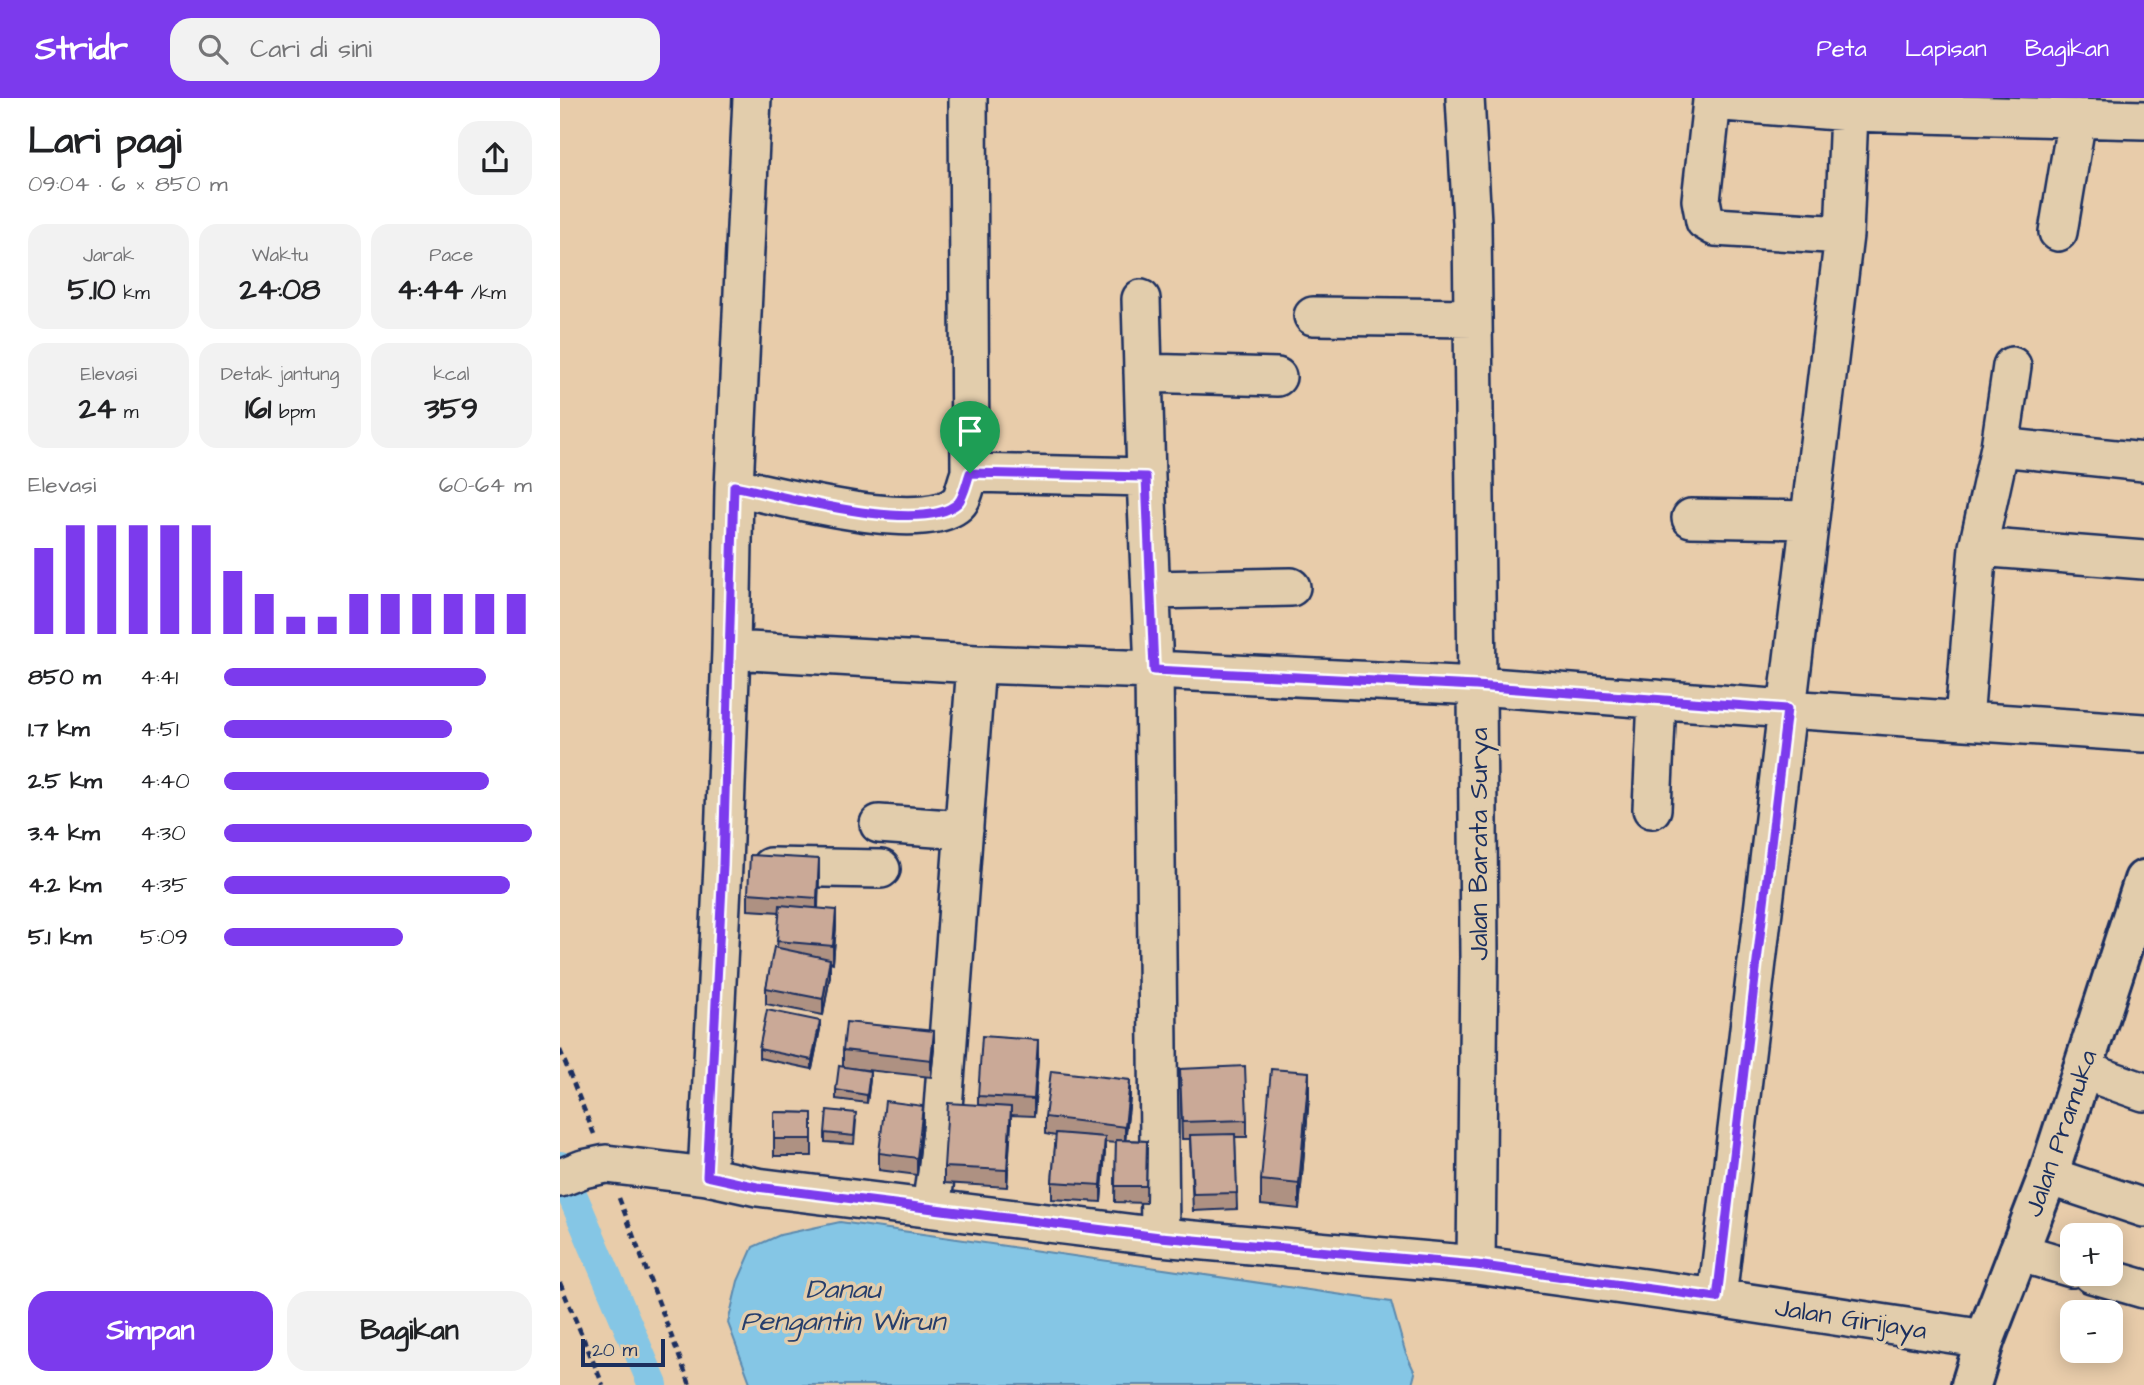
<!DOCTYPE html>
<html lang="id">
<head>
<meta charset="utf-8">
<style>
  body { margin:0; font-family:"Architects Daughter",sans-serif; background:#f2f2f2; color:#202124; height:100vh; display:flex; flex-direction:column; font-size:26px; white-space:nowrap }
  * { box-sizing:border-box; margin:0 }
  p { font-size:23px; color:#757577 }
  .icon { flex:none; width:38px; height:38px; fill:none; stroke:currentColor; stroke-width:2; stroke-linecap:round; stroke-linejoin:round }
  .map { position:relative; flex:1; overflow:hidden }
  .side { display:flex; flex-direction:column; background:#fff; width:560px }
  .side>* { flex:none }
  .controls { position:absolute; left:1500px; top:1125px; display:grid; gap:14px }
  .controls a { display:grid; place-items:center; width:63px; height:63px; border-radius:14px; background:#fff; box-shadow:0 4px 18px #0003; font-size:35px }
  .scale { position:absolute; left:21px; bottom:18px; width:84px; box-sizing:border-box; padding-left:7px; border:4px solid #1b2f5e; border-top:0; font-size:19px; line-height:24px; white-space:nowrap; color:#1b2f5e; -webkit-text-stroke:5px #e2cdac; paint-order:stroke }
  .pin { position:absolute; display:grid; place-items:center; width:60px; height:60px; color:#fff; margin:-72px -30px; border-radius:50% 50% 50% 0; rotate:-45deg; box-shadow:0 0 7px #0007 }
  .pin .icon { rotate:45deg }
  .round { display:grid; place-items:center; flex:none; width:74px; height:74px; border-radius:21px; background:#f2f2f2 }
  .summary { display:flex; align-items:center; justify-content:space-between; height:119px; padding:0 28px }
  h1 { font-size:38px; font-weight:700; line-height:52px }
  .metrics { display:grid; grid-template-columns:repeat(3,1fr); gap:10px; height:119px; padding:7px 28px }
  .metrics div { display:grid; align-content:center; border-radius:18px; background:#f2f2f2; text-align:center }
  .metrics b { font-size:30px; font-weight:700 }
  .metrics small { font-size:19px; font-weight:400 }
  .metrics p { font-size:19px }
  .chart { height:196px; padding:14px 28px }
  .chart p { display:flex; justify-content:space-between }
  .chart svg { width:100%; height:126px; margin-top:7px; stroke:#7c3aed; stroke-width:6 }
  .button { display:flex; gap:14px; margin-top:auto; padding:14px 28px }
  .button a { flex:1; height:80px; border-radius:21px; background:#7c3aed; color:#fff; font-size:28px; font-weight:700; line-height:80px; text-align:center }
  .button a+a { background:#f2f2f2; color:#202124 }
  ul { padding:0 28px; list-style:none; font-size:23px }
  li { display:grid; grid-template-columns:112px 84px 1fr; align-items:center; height:52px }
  li i { height:18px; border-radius:9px; background:#7c3aed }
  header { display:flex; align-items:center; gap:42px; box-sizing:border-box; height:98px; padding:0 35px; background:#7c3aed; color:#fff }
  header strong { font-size:33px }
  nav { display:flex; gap:38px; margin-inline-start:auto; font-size:24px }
  .search { width:490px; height:63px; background:#f2f2f2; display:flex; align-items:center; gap:18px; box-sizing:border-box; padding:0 24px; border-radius:21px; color:#757577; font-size:26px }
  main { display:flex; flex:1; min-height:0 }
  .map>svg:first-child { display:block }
  .water { fill:#85c6e5; stroke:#5b8aaf; stroke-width:2 }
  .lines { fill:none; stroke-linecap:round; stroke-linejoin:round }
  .canal { stroke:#85c6e5; stroke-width:30 }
  .minor-casing { stroke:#1b2f5e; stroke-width:42 }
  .major-casing { stroke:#1b2f5e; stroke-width:44 }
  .path { stroke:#1b2f5e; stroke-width:4.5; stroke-dasharray:7 5; stroke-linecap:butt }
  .minor { stroke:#e2cdac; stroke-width:37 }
  .major { stroke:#e2cdac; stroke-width:38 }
  .wall { fill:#ae9182; stroke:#1b2f5e; stroke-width:2 }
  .shaded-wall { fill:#8d766a; stroke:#1b2f5e; stroke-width:2 }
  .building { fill:#caa997; stroke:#1b2f5e; stroke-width:2 }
  .route-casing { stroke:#fff; stroke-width:14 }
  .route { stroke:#7c3aed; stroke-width:9 }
  .labels { text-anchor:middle; stroke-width:7; stroke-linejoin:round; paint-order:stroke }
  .street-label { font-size:26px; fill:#1b2f5e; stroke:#e2cdac }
  .water-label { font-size:28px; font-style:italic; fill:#263e6c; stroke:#e2cdac }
</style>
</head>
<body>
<header>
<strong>Stridr</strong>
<div class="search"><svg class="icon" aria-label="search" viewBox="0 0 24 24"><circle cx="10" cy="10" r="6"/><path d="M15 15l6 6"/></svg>Cari di sini</div>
<nav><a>Peta</a><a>Lapisan</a><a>Bagikan</a></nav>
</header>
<main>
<section class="side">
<div class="summary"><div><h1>Lari pagi</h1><p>09:04 · 6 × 850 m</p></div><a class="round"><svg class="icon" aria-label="share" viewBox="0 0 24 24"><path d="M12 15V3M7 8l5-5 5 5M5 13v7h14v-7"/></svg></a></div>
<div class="metrics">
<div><p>Jarak</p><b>5.10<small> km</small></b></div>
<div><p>Waktu</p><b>24:08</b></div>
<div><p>Pace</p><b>4:44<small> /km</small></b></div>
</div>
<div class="metrics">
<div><p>Elevasi</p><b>24<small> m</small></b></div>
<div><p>Detak jantung</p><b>161<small> bpm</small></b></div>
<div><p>kcal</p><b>359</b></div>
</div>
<div class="chart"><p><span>Elevasi</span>60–64 m</p>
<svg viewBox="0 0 160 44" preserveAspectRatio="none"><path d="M5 44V14M15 44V6M25 44V6M35 44V6M45 44V6M55 44V6M65 44V22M75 44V30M85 44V38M95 44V38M105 44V30M115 44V30M125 44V30M135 44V30M145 44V30M155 44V30"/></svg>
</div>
<ul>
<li><b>850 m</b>4:41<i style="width:85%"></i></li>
<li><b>1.7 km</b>4:51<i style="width:74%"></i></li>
<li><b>2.5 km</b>4:40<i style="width:86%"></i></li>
<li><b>3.4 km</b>4:30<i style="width:100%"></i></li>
<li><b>4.2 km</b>4:35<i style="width:93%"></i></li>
<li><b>5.1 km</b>5:09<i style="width:58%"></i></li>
</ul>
<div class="button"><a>Simpan</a><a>Bagikan</a></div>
</section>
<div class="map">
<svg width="1584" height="1287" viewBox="0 0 1584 1287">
  <rect width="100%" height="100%" fill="#e8ccaa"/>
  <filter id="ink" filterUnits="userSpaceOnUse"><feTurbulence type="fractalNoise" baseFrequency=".0143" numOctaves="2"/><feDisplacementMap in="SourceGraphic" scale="14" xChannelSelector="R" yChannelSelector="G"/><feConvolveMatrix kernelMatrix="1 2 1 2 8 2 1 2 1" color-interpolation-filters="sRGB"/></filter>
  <g filter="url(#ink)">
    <path class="water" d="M 280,1124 L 831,1204 L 845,1253 L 855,1275 L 852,1287 L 191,1287 L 168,1225 L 178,1183 L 193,1149 L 220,1137 Z"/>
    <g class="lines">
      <path class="canal" d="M 0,1068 L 93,1287"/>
      <defs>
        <path id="minor" d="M 408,0 L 410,375
          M 1152,0 L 1152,3 L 1289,14 L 1584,22
          M 1152,3 L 1141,102 L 1145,123 L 1155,129 L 1284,137
          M 1289,14 L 1284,137 L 1227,611 L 1584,635
          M 1498,134 L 1517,20
          M 581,201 L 586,379 L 594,572 L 917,588 L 912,125 L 905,0
          M 753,218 L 913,220
          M 583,275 L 717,279
          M 1440,349 L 1584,364
          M 174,389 C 219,397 363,438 398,405 C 404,399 406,384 410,375 L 586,379
          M 1131,420 L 1249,422
          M 1418,449 L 1584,462
          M 592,492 L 731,489
          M 171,552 L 174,389 L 192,0
          M 1404,622 L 1418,449 L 1440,349 L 1452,268
          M 1092,711 L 1097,601
          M 319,726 L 404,732
          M 210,769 L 321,771
          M 1522,972 L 1584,994
          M 1488,1078 L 1584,1110
          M 0,1080 L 23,1071 L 46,1066 L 147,1078 L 197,1089 L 600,1139 L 594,572 L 416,566 L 171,552 L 163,768 L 147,1078
          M 371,1110 L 381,1037 L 416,566
          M 600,1139 L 916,1167 L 1157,1200 L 1227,611 L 917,588 L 919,859 L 916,1167
          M 1458,1154 L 1512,1170
          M 1532,1176 L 1584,1191
          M 1157,1200 L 1425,1241"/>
        <path id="major" d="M 1411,1287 L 1425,1241 L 1488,1078 L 1584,782"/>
      </defs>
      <use href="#minor" class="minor-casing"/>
      <use href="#major" class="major-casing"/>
      <path class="path" d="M 0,952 L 34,1036
        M 59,1100 L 130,1287
        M 0,1185 L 43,1287"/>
      <use href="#minor" class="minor"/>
      <use href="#major" class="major"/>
    </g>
    <path class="wall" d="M 259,778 L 258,810 L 276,828 L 273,865 L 270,864 L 270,878 L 263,917 L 206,906 L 206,890 L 217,850 L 220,814 L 188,812 L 188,795 Z
      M 260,931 L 252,971 L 199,960 L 199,951 Z
      M 374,950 L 371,979 L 288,970 L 310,981 L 307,1005 L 276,1001 L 276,992 L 283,969 L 283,952 Z
      M 478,959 L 474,1018 L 451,1017 L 447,1089 L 384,1085 L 384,1069 L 418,1007 L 418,998 Z
      M 620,971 L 687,1022 L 687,1039 L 675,1039 L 677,1111 L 633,1113 L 630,1041 L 622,1041 Z
      M 570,999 L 565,1042 L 587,1043 L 586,1105 L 555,1104 L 556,1045 L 545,1044 L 541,1104 L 492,1101 L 492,1084 L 496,1038 L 485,1036 L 485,1019 Z
      M 749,999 L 739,1111 L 701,1107 L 701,1082 Z
      M 214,1014 L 252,1015 L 252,1058 L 214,1058 Z
      M 296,1023 L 294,1046 L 265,1044 L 265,1035 Z
      M 363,1025 L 357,1077 L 319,1072 L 319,1055 Z"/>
    <path class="shaded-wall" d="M 259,761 L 259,778 L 257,816 L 257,800 Z
      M 276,812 L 276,828 L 273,865 L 273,848 Z
      M 270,861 L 270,878 L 263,917 L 263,901 Z
      M 260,923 L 260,931 L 252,971 L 252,962 Z
      M 374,933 L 374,950 L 371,979 L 371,962 Z
      M 478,942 L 478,959 L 474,1018 L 474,1001 Z
      M 310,973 L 310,981 L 307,1005 L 307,997 Z
      M 749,974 L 749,999 L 739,1111 L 739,1086 Z
      M 570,982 L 570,999 L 565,1046 L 565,1029 Z
      M 363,1008 L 363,1025 L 357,1077 L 357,1060 Z
      M 451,1009 L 451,1026 L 447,1089 L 447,1072 Z
      M 545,1039 L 545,1056 L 541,1104 L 541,1087 Z"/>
    <path class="building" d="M 190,757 L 259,761 L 257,800 L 188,795 Z
      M 220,807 L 276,812 L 273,848 L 217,843 Z
      M 214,849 L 270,861 L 263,901 L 206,890 Z
      M 207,912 L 260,923 L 252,962 L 199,951 Z
      M 286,924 L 374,933 L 371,962 L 283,952 Z
      M 422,938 L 478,942 L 474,1001 L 418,998 Z
      M 279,968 L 310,973 L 307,997 L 276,992 Z
      M 685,968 L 687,1022 L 622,1024 L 620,971 Z
      M 711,971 L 749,974 L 739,1086 L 701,1082 Z
      M 491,973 L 570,982 L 565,1029 L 485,1019 Z
      M 325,1003 L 363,1008 L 357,1060 L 319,1055 Z
      M 388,1005 L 451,1009 L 447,1072 L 384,1069 Z
      M 267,1012 L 296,1015 L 294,1038 L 265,1035 Z
      M 214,1014 L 252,1015 L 252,1041 L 214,1041 Z
      M 496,1035 L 545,1039 L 541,1087 L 492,1084 Z
      M 675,1036 L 677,1095 L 633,1096 L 630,1037 Z
      M 556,1042 L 587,1043 L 586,1088 L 555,1088 Z"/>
  </g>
  <g class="lines" filter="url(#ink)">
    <defs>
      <path id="route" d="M 410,375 L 586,379 L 594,572 L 916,588 L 1227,611 L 1157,1200 L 916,1167 L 600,1139 L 197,1089 L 147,1078 L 163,768 L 174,388 C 219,397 363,438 398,405 C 404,399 407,383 410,375 Z"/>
    </defs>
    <use href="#route" class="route-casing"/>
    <use href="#route" class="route"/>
  </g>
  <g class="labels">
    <g class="street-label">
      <text transform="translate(918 746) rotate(-90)" y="9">Jalan Barata Surya</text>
      <text transform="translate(1500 1035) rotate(-71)" y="9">Jalan Pramuka</text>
      <text transform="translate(1291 1220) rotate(9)" y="9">Jalan Girijaya</text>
    </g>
    <g class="water-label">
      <text x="283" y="1200">Danau<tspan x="283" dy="32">Pengantin Wirun</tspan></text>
    </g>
  </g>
</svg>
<div class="controls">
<a>+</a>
<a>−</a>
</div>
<div class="scale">20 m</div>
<div class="pin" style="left:410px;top:375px;background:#1e9e55"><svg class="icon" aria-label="arrive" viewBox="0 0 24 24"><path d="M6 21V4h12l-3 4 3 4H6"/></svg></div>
</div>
</main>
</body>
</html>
